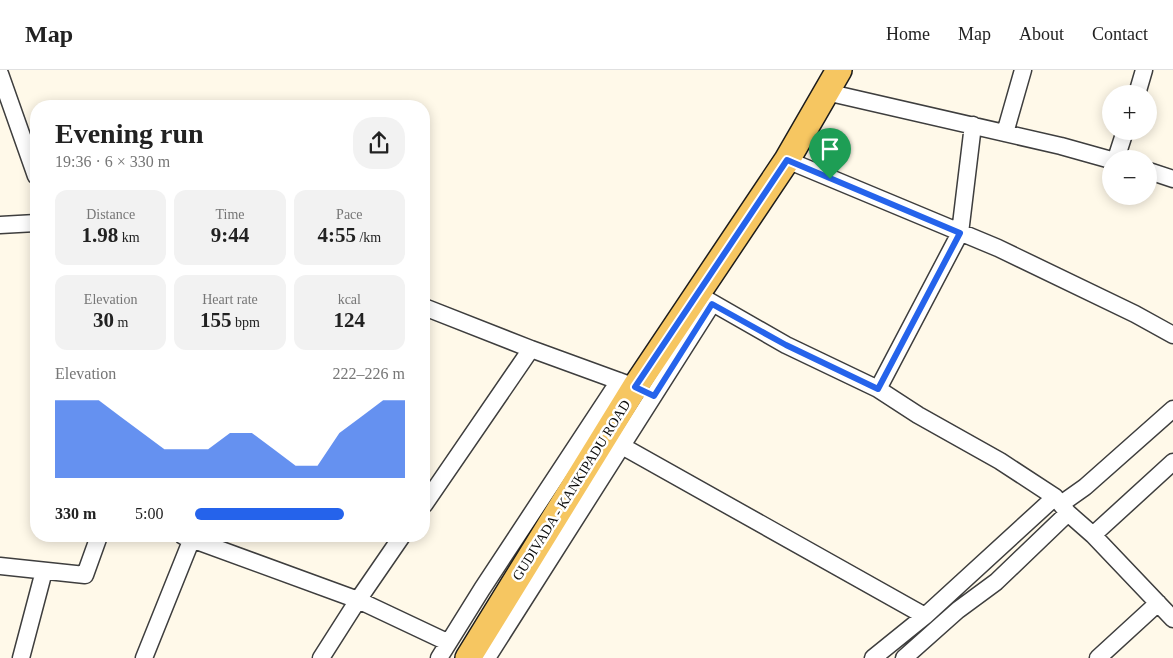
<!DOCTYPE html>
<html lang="en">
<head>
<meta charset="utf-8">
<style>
  body { margin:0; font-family:"Times New Roman",serif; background:#f2f2f2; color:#222; height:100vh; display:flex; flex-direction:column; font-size:19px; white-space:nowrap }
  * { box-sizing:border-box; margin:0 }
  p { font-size:16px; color:#767676 }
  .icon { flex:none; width:28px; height:28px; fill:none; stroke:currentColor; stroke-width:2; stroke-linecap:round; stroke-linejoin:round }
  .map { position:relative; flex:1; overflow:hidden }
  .panel { position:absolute; left:30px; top:30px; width:400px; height:442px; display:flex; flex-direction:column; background:#fff; border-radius:20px; box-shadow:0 2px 12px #0003 }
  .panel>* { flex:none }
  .tools { position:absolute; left:1102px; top:15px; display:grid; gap:10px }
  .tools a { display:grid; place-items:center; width:55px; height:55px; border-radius:50%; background:#fff; box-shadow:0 2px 12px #0003; font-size:25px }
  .pin { position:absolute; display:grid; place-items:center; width:42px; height:42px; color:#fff; margin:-51px -21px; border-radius:50% 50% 50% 0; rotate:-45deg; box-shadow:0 0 5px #0007 }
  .pin .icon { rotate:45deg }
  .round { display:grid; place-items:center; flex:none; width:52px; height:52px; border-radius:20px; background:#f2f2f2 }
  .headline { display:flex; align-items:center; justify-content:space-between; height:85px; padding:0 25px }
  h1 { font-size:28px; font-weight:800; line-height:38px }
  .figures { display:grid; grid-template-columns:repeat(3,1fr); gap:8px; height:85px; padding:5px 25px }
  .figures div { display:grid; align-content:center; border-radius:12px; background:#f2f2f2; text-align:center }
  .figures b { font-size:21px; font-weight:800 }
  .figures small { font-size:14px; font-weight:400 }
  .figures p { font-size:14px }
  .chart { height:140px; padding:10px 25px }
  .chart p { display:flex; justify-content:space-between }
  .chart svg { width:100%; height:90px; margin-top:5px; fill:#2563eb; opacity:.7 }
  ul { padding:0 25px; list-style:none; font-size:16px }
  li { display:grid; grid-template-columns:80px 60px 1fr; align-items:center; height:38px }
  li i { height:12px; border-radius:6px; background:#2563eb }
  header { display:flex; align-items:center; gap:30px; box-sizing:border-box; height:70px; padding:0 25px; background:#fff; border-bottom:1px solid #e0e0e0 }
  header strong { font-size:24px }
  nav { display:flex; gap:28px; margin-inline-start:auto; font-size:18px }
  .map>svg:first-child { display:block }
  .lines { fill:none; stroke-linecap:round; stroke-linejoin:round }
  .street-casing { stroke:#3e3e3e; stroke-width:19 }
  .primary-casing { stroke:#1c1c1c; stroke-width:28 }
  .street { stroke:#fff; stroke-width:16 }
  .primary { stroke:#f6c661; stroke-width:25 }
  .route-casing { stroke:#fff; stroke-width:10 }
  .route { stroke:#2563eb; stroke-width:6 }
  .labels { text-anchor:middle; stroke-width:5; stroke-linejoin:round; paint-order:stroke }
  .street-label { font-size:14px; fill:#0b0b0b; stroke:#fff }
</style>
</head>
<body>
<header>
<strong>Map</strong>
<nav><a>Home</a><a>Map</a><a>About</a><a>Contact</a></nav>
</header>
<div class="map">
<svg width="1173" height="588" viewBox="0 0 1173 588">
  <rect width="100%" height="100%" fill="#fff9e9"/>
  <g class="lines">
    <defs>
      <path id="street" d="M 0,4 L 36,106
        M 826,22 L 1061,76 L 1111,90
        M 1137,24 L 1144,0
        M 1005,63 L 1023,0
        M 1116,89 L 1125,61
        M 787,90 L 998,178 L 1135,244 L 1173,265
        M 1149,101 L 1173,109
        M 0,155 L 36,153
        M 697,224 L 786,275 L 878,319 L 918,345 L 1000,391 L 1055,427 L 1068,443 L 1093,465 L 1173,549
        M 424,237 L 531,279 L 627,314
        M 878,319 L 960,163 L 973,55
        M 622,376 L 925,546
        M 1061,434 L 1085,417 L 1173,339
        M 424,435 L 531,279
        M 1093,465 L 1173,392
        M 183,466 L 358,530 L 447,572
        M 0,496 L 85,505 L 99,466
        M 21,588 L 44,501
        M 144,588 L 193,466
        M 321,588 L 358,530 L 402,466
        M 439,588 L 482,519 L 619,311
        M 487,588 L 712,234
        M 873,588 L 925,546 L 1055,427
        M 904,588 L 958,540 L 996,512 L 1068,443
        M 1098,588 L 1158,533"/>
      <path id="primary" d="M 468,588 L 635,317 L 787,90 L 839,0"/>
    </defs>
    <use href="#street" class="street-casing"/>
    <use href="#primary" class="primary-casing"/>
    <use href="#street" class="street"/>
    <use href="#primary" class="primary"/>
  </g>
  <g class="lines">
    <defs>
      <path id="route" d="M 787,90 L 960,163 L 878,319 L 786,275 L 712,234 L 654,326 L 635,317 Z"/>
    </defs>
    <use href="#route" class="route-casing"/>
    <use href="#route" class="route"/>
  </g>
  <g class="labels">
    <g class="street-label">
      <text transform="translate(571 420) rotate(-58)" y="5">GUDIVADA - KANKIPADU ROAD</text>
    </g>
  </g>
</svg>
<div class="tools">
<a>+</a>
<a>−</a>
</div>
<div class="pin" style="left:830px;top:109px;background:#1e9e55"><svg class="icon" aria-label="arrive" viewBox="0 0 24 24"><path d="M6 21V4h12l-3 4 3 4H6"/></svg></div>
<section class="panel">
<div class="headline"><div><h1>Evening run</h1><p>19:36 · 6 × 330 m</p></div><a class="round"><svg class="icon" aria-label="share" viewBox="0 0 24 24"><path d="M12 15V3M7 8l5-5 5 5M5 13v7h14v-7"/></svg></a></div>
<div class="figures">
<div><p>Distance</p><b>1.98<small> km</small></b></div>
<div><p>Time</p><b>9:44</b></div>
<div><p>Pace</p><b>4:55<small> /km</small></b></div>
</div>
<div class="figures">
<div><p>Elevation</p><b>30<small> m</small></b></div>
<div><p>Heart rate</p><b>155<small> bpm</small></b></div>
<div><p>kcal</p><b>124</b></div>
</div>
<div class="chart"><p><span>Elevation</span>222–226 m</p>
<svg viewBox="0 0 160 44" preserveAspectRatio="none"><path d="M0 44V6L10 6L20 6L30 14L40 22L50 30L60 30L70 30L80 22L90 22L100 30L110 38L120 38L130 22L140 14L150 6L160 6V44z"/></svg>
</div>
<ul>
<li><b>330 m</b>5:00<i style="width:71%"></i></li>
</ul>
</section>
</div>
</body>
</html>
